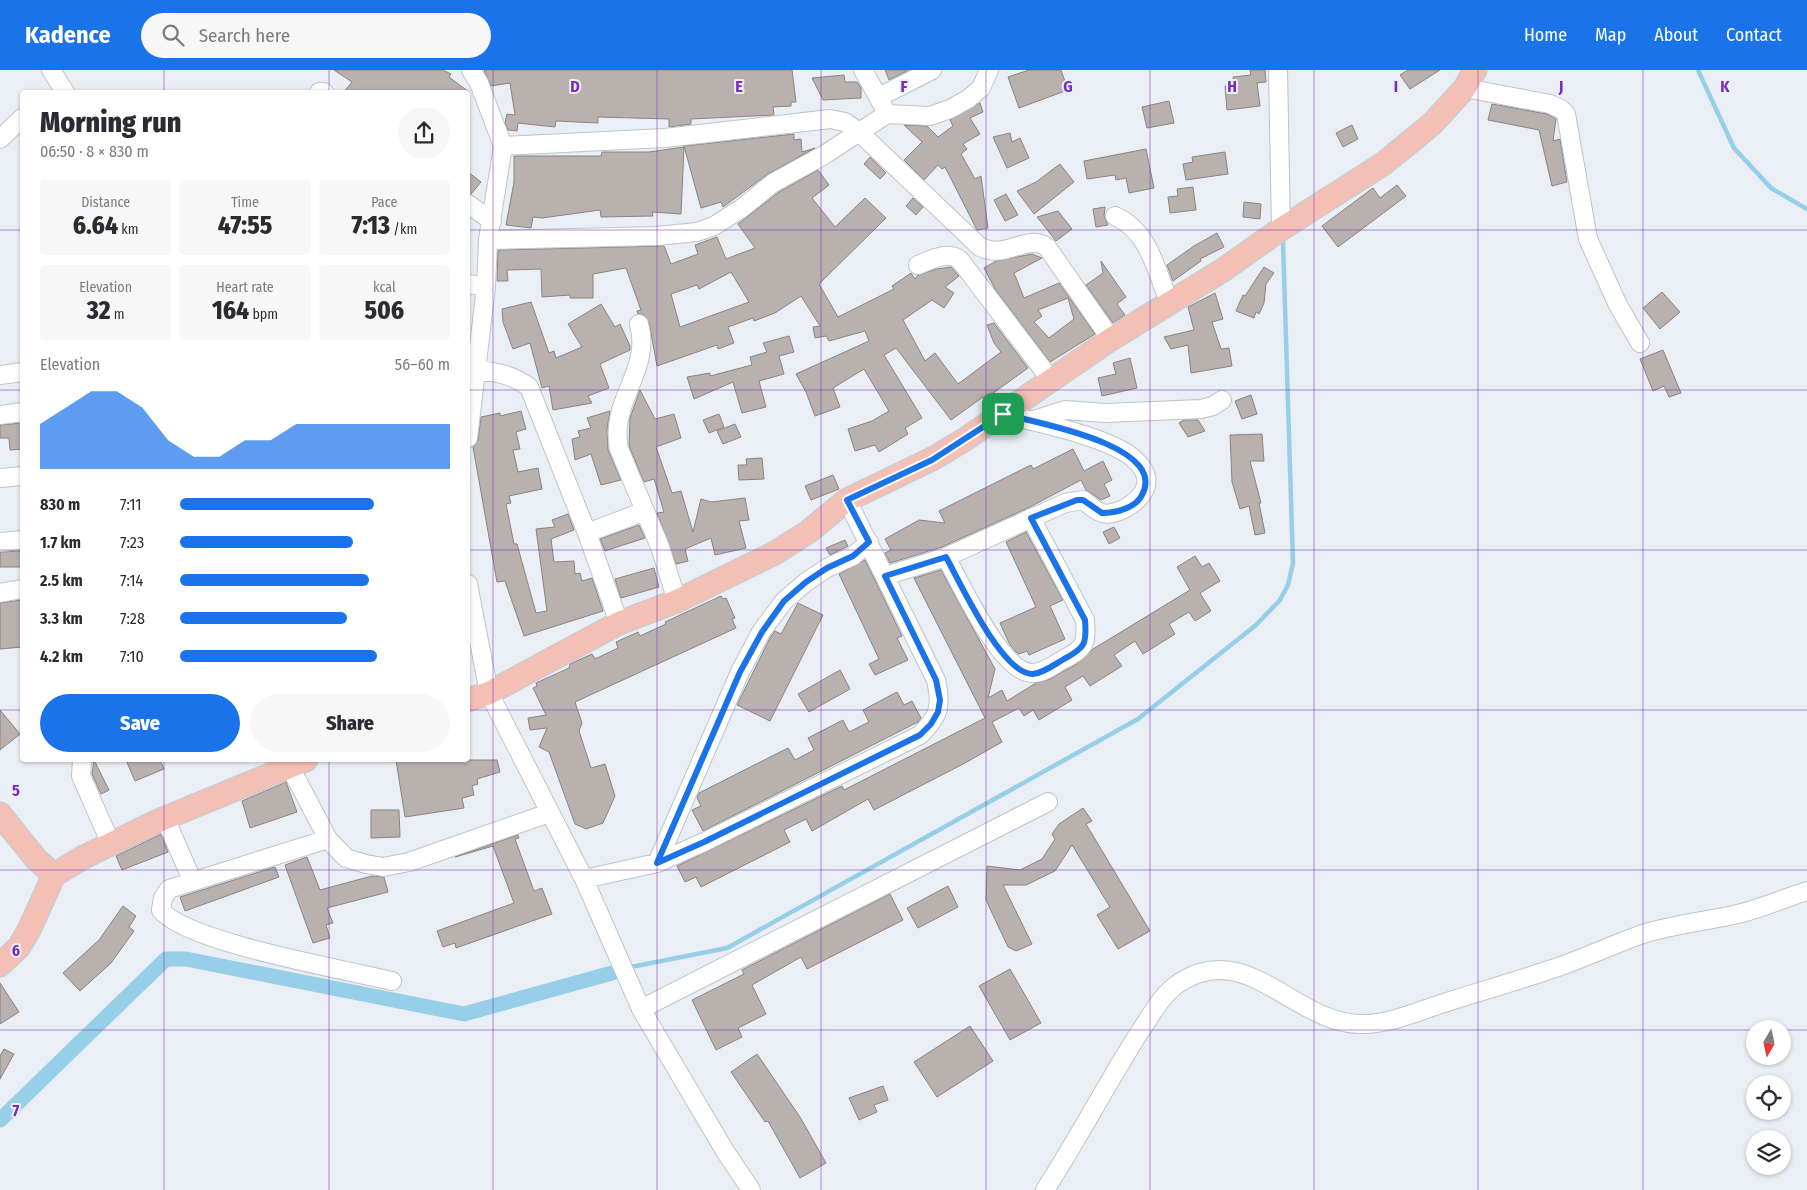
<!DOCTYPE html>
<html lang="en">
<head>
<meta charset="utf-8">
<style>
  body { margin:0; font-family:"Fira Sans Condensed",sans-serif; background:#f7f7f7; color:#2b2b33; height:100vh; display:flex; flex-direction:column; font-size:19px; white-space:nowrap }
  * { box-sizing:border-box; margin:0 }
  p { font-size:16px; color:#7c7c81 }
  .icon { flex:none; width:28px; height:28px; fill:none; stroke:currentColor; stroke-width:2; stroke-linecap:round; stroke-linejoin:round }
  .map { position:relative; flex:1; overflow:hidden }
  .drawer { position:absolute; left:20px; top:20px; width:450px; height:672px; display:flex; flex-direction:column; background:#fff; border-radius:5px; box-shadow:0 1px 4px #0004 }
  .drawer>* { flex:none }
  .needle { width:32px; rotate:189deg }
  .tools { position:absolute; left:1746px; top:950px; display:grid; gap:10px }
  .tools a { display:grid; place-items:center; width:45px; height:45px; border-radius:50%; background:#fff; box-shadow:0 1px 4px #0004; font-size:25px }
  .pin { position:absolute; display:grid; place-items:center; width:42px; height:42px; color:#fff; margin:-21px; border-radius:10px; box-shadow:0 2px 8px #0006 }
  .round { display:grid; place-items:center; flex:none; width:52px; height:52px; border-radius:26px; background:#f7f7f7 }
  .summary { display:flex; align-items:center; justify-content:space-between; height:85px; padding:0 20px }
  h1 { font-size:28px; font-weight:800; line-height:38px }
  .figures { display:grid; grid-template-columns:repeat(3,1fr); gap:8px; height:85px; padding:5px 20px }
  .figures div { display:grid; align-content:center; border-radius:5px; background:#f7f7f7; text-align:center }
  .figures b { font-size:25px; font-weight:800 }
  .figures small { font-size:14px; font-weight:400 }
  .figures p { font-size:14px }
  .chart { height:140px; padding:10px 20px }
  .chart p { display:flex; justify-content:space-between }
  .chart svg { width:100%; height:90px; margin-top:5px; fill:#1a73e8; opacity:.7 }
  .button { display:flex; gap:10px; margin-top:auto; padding:10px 20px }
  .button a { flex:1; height:58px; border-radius:30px; background:#1a73e8; color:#fff; font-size:20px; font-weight:800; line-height:58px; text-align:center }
  .button a+a { background:#f7f7f7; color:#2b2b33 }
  ul { padding:0 20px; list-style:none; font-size:16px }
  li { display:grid; grid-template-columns:80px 60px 1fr; align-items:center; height:38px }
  li i { height:12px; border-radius:6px; background:#1a73e8 }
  header { display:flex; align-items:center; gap:30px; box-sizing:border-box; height:70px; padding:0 25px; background:#1a73e8; color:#fff }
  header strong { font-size:24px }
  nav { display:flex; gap:28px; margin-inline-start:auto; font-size:18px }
  .search { width:350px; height:45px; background:#f7f7f7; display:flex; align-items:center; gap:12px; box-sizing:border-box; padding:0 18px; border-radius:28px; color:#7c7c81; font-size:19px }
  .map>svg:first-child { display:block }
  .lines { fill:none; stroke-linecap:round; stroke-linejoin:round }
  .stream { stroke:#98cfe8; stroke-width:4.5 }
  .canal { stroke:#98cfe8; stroke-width:15 }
  .building { fill:#b9b1ae; stroke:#8b8380; fill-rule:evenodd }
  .minor-casing { stroke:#bec4ca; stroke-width:20 }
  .major-casing { stroke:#cccccd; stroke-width:25 }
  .minor { stroke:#fff; stroke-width:18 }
  .major { stroke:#f4bfb5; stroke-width:22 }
  .route-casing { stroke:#fff; stroke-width:10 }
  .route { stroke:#1a73e8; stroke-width:6 }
  .grid { fill:none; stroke:#7b2cbf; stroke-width:1; stroke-opacity:0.55 }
  .grid-label { font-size:16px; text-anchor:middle; font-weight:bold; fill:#7b2cbf; stroke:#e9eff5; stroke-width:4; stroke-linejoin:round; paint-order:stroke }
</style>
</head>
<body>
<header>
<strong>Kadence</strong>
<div class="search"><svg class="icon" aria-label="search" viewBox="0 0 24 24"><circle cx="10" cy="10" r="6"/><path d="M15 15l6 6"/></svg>Search here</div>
<nav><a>Home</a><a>Map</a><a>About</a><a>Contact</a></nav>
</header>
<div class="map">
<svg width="1807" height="1120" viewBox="0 0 1807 1120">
  <rect width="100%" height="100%" fill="#e9eff5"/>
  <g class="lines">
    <path class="stream" d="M 1698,0 L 1734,78 L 1771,118 L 1807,139
      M 631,897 L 727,878 L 1138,649 L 1256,555 L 1280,530 L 1288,515 L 1293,493 L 1283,172"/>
    <path class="canal" d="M 0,1050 L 166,889 L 186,889 L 464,944 L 612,903"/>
  </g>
  <path class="building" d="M 334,0 L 443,0 L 451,4 L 449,7 L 469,22 L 344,22 L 352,12 Z
    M 484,0 L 792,0 L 796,32 L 791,32 L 791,36 L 773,37 L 774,45 L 691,49 L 691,54 L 669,57 L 669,49 L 598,47 L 598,53 L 556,51 L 555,57 L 518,53 L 517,61 L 508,60 L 505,53 L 507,44 L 515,45 L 510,13 L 491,16 Z
    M 885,0 L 909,0 L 889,10 Z
    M 1029,0 L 1061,0 L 1068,20 L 1019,38 L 1008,7 Z
    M 1250,0 L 1265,0 L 1266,12 L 1257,13 L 1260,36 L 1227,40 L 1225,16 L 1234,15 L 1233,7 L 1251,5 Z
    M 1408,0 L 1440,0 L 1410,19 L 1400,5 Z
    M 844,5 L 845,12 L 857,12 L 861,18 L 861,28 L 823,30 L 812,8 Z
    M 1169,31 L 1174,53 L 1147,58 L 1142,37 Z
    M 980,33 L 983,42 L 970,48 L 980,64 L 963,74 L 967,79 L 961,84 L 975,109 L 981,106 L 988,158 L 977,160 L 945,97 L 942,99 L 938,95 L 924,110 L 904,90 L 922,72 L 904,55 L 927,56 L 938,67 L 953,56 L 950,50 Z
    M 1492,34 L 1547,44 L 1556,49 L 1553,71 L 1560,69 L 1567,112 L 1552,116 L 1539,60 L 1488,50 Z
    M 1352,55 L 1358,69 L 1343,77 L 1336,63 Z
    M 1010,63 L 1012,72 L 1020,68 L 1029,88 L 1007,98 L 993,67 Z
    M 794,64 L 794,70 L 801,69 L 802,82 L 815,78 L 768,104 L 723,137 L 721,132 L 701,138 L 684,76 Z
    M 684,77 L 681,144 L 652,142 L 653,146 L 601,147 L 600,140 L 542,148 L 533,147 L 531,158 L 506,155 L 514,112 L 514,86 L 601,86 L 602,82 L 649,82 Z
    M 1146,79 L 1154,118 L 1129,123 L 1126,108 L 1116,110 L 1115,105 L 1087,109 L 1084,91 Z
    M 1225,82 L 1228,104 L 1186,110 L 1183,94 L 1193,92 L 1192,87 Z
    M 870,87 L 886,103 L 880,109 L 864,94 Z
    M 1060,94 L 1074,112 L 1034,144 L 1017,121 L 1036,112 Z
    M 818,100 L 829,115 L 812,128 L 835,157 L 865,128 L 886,148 L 819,214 L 838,247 L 894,219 L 892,216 L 911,203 L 915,209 L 918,205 L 937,199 L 951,197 L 959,206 L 945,217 L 954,223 L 944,238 L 932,230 L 903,250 L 925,291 L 935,283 L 958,314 L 1001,282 L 994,273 L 987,255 L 994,253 L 1028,298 L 985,329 L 983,327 L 951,350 L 896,278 L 884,285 L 922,348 L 905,358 L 908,364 L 879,382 L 875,375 L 855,381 L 848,359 L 872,351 L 889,341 L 864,299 L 833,318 L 840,337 L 815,346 L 806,322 L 796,304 L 869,271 L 865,261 L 829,271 L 826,266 L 815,268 L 813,257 L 820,256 L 801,226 L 775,243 L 754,251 L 753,248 L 728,257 L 734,273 L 718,279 L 717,275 L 657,296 L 649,252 L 643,244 L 638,244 L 637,241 L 641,240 L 626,198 L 593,204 L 593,228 L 570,228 L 570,225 L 542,227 L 541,199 L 507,200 L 508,211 L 497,211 L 498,180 L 664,176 L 671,194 L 698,184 L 695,175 L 717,167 L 726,189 L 755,178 L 738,154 L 779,122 ZM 731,202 L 749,232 L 680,257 L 671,224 L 697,215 L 699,219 Z
    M 468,102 L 481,112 L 471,124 L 468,124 Z
    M 1397,115 L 1406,126 L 1338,177 L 1322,156 L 1373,118 L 1380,128 Z
    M 1193,117 L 1196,140 L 1170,143 L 1168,127 L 1178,126 L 1177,119 Z
    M 1006,124 L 1018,145 L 1005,151 L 994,130 Z
    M 913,128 L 923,137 L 916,145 L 906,136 Z
    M 1244,132 L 1261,134 L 1260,149 L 1243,147 Z
    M 1105,137 L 1104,146 L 1108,155 L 1096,157 L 1093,139 Z
    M 1058,141 L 1072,159 L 1056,171 L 1037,147 Z
    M 1217,163 L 1224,177 L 1200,189 L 1201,191 L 1173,211 L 1167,195 L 1194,176 Z
    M 1032,184 L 1042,188 L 1014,203 L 1024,228 L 1059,213 L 1095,264 L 1050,292 L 995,219 L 984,198 L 996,191 ZM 1068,228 L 1074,249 L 1049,268 L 1034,252 L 1042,246 L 1038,240 Z
    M 1101,191 L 1126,227 L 1117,234 L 1125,245 L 1113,253 L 1086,215 L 1103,203 Z
    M 1264,197 L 1274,203 L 1266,214 L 1264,233 L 1259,244 L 1256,242 L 1254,248 L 1236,241 L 1243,225 L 1245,226 Z
    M 1662,222 L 1680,242 L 1660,259 L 1643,238 Z
    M 1215,223 L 1223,249 L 1212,252 L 1221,279 L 1229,278 L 1232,296 L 1191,303 L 1188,275 L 1171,279 L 1164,267 L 1194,260 L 1188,237 Z
    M 531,232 L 549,283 L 554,281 L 556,288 L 582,277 L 568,254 L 601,234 L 615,257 L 620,254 L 630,276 L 630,280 L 600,294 L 609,318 L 588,326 L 592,333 L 553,340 L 549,316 L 542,318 L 530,273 L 513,279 L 503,252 L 502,239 Z
    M 789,266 L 794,282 L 779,286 L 784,304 L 759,311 L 766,337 L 742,343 L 733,312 L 694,329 L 687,307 L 710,303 L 710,306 L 752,295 L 750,287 L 767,282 L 763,273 Z
    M 1663,280 L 1681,323 L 1669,327 L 1664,316 L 1653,321 L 1640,289 Z
    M 1130,288 L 1137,318 L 1102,326 L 1098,308 L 1116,304 L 1113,293 Z
    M 640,320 L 655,349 L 674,344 L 681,368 L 656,377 L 672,423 L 681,421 L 693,462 L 701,429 L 711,432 L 745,428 L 749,450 L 739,451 L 746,478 L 715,485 L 711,468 L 685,479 L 688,491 L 676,494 L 657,443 L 664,442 L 654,409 L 644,412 L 629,376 L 630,348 Z
    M 1251,325 L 1257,344 L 1242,349 L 1235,331 Z
    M 521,341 L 526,359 L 516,362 L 520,379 L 513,380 L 518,402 L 538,398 L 542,419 L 509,426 L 511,433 L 506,434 L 514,474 L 517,474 L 536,543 L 547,541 L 536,459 L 555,457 L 552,450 L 568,444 L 574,460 L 551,469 L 554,492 L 574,491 L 575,504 L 580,503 L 582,511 L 592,508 L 603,541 L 524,566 L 505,511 L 497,512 L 473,377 L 478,370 L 481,347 L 500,343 L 500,346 Z
    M 610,341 L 607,360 L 608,380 L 621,410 L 601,415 L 591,384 L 575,390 L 572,369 L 580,367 L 578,361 L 591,358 L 587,348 Z
    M 719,344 L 724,357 L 709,363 L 703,350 Z
    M 1184,350 L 1198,350 L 1205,361 L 1188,367 L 1179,353 Z
    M 22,353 L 22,379 L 10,380 L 9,368 L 0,368 L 0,355 Z
    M 735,354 L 741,367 L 723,374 L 717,361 Z
    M 1262,364 L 1264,391 L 1250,391 L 1261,433 L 1259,433 L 1265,463 L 1255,465 L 1249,436 L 1240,439 L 1232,412 L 1230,365 Z
    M 1073,379 L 1084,401 L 1103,391 L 1112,410 L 1104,414 L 1110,426 L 1101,430 L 1086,420 L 1081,410 L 1030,437 L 942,477 L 890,493 L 885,483 L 891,480 L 885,469 L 919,450 L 945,453 L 939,441 L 1031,395 L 1033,399 Z
    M 762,388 L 764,409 L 739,410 L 738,395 L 747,395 L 746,389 Z
    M 833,405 L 839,419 L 811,430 L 805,416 Z
    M 639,455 L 645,468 L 605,481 L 600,469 Z
    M 1114,457 L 1120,468 L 1109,474 L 1103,462 Z
    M 1026,462 L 1063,530 L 1050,536 L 1065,569 L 1029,585 L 1027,581 L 1019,584 L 1016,582 L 1009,573 L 1000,553 L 1036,537 L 1006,472 Z
    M 845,470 L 848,476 L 830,485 L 826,478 Z
    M 22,481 L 22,497 L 0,497 L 0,482 Z
    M 1195,486 L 1202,497 L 1209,493 L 1220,511 L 1200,523 L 1211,541 L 1195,551 L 1189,542 L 1169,554 L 1175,564 L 1143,584 L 1135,571 L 1114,585 L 1122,596 L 1090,616 L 1083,606 L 1065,617 L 1072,630 L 1039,650 L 1033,640 L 1024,646 L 1019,638 L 992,652 L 1002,672 L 965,693 L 874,740 L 868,729 L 812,761 L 806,749 L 784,760 L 790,772 L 701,817 L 696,807 L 685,812 L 677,796 L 842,716 L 844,720 L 985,648 L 914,508 L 941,500 L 995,599 L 988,628 L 1002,620 L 1007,631 L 1036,613 L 1050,609 L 1077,594 L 1093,579 L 1190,520 L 1177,497 Z
    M 865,490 L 902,566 L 897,568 L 908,590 L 875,605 L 869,594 L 879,589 L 839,504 Z
    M 654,498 L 659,517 L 621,528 L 615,509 Z
    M 721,526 L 723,529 L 726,528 L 735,548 L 732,549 L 736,558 L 575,632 L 582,653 L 579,661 L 591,698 L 605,694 L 615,726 L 603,753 L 586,759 L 575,754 L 549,682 L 539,677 L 547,658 L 530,660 L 528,648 L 546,645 L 533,618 L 537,616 L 536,613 L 569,598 L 570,594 L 592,584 L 595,589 L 618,578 L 616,572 L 638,562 L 640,566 L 666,554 L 665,552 Z
    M 22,530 L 22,577 L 0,579 L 0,533 Z
    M 798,533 L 823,545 L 770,651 L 737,635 L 770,568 L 775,561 L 781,564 Z
    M 840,600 L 850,619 L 809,642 L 798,624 Z
    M 897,622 L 904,635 L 912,631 L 921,648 L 918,652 L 703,761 L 692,740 L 701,736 L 697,728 L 699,723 L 788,678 L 795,690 L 814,680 L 808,668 L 843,650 L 849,662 L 869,652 L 863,640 Z
    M 0,640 L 20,664 L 0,680 Z
    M 94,690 L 109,720 L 101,724 L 92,704 Z
    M 126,690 L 160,690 L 164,699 L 135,711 Z
    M 396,690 L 497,690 L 500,702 L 477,709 L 478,714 L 472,716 L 474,725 L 462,728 L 464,738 L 405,747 Z
    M 286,712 L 297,742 L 250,758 L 242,731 Z
    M 1083,738 L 1092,751 L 1086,754 L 1150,861 L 1118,879 L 1097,845 L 1110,837 L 1072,775 L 1055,801 L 1026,815 L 1003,815 L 1032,874 L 1016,881 L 1008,877 L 986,830 L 987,796 L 1020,800 L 1042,789 L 1055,769 L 1052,764 L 1059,754 Z
    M 371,740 L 399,740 L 400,767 L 371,768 Z
    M 161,764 L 168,782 L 122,800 L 116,786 Z
    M 518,765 L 519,768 L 515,769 L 534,821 L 542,818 L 552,844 L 456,878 L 455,873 L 443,877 L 437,861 L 514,833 L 493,776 L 455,787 Z
    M 307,787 L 320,820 L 372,806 L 384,807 L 388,822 L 327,838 L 333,853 L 326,855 L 330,868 L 313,873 L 285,795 Z
    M 275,797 L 279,807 L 185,841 L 180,827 Z
    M 948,816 L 958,837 L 918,858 L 907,838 Z
    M 890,824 L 903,850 L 807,899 L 801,887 L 752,915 L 766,944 L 738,958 L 742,967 L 716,980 L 692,930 L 744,904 L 742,900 Z
    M 123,836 L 136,846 L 129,857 L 134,861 L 111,893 L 80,921 L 63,903 L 99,870 Z
    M 1010,899 L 1041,953 L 1010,970 L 979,916 Z
    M 0,913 L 19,942 L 0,954 Z
    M 970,956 L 993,991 L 937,1027 L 914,992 Z
    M 4,979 L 14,984 L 0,1009 L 0,986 Z
    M 757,984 L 800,1047 L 826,1093 L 800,1108 L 768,1051 L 765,1052 L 731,1002 Z
    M 883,1016 L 888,1030 L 874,1035 L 877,1042 L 859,1050 L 849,1028 Z"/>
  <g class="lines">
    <defs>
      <path id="minor" d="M 51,0 L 65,22
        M 863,0 L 883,36
        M 1278,0 L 1281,159
        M 1465,18 L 1550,34 L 1561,39 L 1566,44 L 1588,169 L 1618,235 L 1640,273
        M 319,22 L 324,22
        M 879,27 L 932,0
        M 0,69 L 22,48
        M 503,76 L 665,68 L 830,49 L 845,52 L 859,62 L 980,177 C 1008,190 1025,163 1047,177 L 1111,269
        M 468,134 L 492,151
        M 1115,146 C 1150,162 1156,201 1170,234
        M 488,170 L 657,166 L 697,162 L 714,156 L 742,138 L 773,113 L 824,85 L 887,44 L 930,46 L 950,39 L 968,29 L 981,18 L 989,0
        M 918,195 C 931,190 948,180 960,190 L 1051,310
        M 468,214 L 486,217
        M 639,254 C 652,301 609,330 619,379 L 660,477 L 677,531
        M 477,300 C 497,302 513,305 529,317 L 587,463 L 619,553
        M 0,305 L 22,302
        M 0,345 L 22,342
        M 1031,351 L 1065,340 L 1105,343 L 1201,339 L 1213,336 L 1222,330
        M 468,368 L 486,217 L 488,170 L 503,76 L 479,13 L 471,0
        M 0,408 L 22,406
        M 587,463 L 645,441
        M 0,472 L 22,470
        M 946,487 C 960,512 1002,605 1033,603 C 1044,603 1055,594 1064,589 C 1085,578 1087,574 1085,550 L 1031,448
        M 885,506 L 946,487 L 1065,433 L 1083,430 C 1089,434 1095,441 1102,443 C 1108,445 1118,442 1124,439 C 1147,426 1156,408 1133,388 C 1109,367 1035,352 1003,344
        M 468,514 L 489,623 L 584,809 L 641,939 L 725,1081 L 751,1120
        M 0,523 L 22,519
        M 82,690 L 81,706 L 111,774
        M 290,697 L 328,769 L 346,788 L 366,794 L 383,797 L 409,792 L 549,743
        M 165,748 L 192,810
        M 328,769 L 169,819 L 163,828 L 161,840 C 185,872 347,900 392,911
        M 657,793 L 740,602 L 761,562 L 784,531 L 806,512 L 827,498 L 853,486 L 869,472
        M 584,809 L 657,793 L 704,772 L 920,665 C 939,646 942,637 936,610 L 847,430
        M 641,939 L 1048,732
        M 1045,1120 C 1078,1069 1106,1015 1139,963 C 1151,946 1161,925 1179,913 C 1248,867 1296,957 1365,954 C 1392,953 1419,941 1444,933 C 1482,921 1520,910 1558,897 C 1587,887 1614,874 1643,864 C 1675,854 1709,851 1742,843 C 1764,837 1785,828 1807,821"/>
      <path id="major" d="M 468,630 L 489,623 L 619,553 L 677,531 L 775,483 L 808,462 L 847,430 L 932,389 L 964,370 L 1111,269 L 1223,200 L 1281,159 L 1383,94 L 1432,54 L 1465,18 L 1475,0
        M 0,744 L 36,789 L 54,805
        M 0,895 L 19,877 L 29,860 L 54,805 L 82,788 L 158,751 L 306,690"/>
    </defs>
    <use href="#minor" class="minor-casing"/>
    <use href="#major" class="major-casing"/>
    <use href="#minor" class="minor"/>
    <use href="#major" class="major"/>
  </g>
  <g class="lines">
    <defs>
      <path id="route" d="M 1003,344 C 1033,352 1169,375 1142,425 C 1136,438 1115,443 1102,443 L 1083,430 L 1077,430 L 1031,448 L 1085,550 C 1087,574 1085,578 1064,589 C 1055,594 1044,603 1033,604 C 1002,605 960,512 946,487 L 885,506 L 936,610 L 940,630 L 938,642 L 931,654 L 920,665 L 704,772 L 657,793 L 740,602 L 762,562 L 784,531 L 806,512 L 827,498 L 853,486 L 869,472 L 847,430 L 932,390 Z"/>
    </defs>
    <use href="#route" class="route-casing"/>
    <use href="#route" class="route"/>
  </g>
  <path class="grid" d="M 164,0 L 164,22M 329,0 L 329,22M 493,0 L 493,1120M 657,0 L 657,1120M 821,0 L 821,1120M 986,0 L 986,1120M 1150,0 L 1150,1120M 1314,0 L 1314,1120M 1478,0 L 1478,1120M 1643,0 L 1643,1120M 0,160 L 22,160M 468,160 L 1807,160M 0,320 L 22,320M 468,320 L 1807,320M 0,480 L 22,480M 468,480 L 1807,480M 0,640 L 22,640M 468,640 L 1807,640M 164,690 L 164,1120M 329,690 L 329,1120M 0,800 L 1807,800M 0,960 L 1755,960M 1782,960 L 1807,960"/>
  <g class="grid-label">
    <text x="575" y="22">D</text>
    <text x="739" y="22">E</text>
    <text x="904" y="22">F</text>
    <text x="1068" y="22">G</text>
    <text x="1232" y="22">H</text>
    <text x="1396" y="22">I</text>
    <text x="1561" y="22">J</text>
    <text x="1725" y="22">K</text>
    <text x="16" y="726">5</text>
    <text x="16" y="886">6</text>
    <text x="16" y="1046">7</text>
  </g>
</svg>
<div class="tools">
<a><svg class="needle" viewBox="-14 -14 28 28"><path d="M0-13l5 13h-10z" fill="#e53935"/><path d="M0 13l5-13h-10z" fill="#7c7c81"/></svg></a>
<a><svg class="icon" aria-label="locate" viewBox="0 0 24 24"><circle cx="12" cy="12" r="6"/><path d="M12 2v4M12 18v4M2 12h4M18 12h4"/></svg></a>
<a><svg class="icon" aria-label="layers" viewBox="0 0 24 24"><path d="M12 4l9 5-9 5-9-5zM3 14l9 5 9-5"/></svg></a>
</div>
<div class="pin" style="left:1003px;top:344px;background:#1e9e55"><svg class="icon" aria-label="arrive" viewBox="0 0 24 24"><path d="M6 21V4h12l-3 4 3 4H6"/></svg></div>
<section class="drawer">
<div class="summary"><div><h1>Morning run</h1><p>06:50 · 8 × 830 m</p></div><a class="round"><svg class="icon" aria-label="share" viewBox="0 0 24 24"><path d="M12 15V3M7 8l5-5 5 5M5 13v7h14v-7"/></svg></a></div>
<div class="figures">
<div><p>Distance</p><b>6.64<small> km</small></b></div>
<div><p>Time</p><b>47:55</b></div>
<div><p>Pace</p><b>7:13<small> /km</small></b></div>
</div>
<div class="figures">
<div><p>Elevation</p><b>32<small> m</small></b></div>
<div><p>Heart rate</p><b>164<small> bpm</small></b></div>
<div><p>kcal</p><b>506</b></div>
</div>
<div class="chart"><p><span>Elevation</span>56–60 m</p>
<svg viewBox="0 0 160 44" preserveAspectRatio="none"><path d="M0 44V22L10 14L20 6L30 6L40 14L50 30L60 38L70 38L80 30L90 30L100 22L110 22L120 22L130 22L140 22L150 22L160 22V44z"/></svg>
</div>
<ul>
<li><b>830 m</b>7:11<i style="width:72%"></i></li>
<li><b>1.7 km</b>7:23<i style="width:64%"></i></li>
<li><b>2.5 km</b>7:14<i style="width:70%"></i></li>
<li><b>3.3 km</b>7:28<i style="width:62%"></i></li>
<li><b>4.2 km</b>7:10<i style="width:73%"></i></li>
</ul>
<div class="button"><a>Save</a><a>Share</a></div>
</section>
</div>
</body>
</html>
